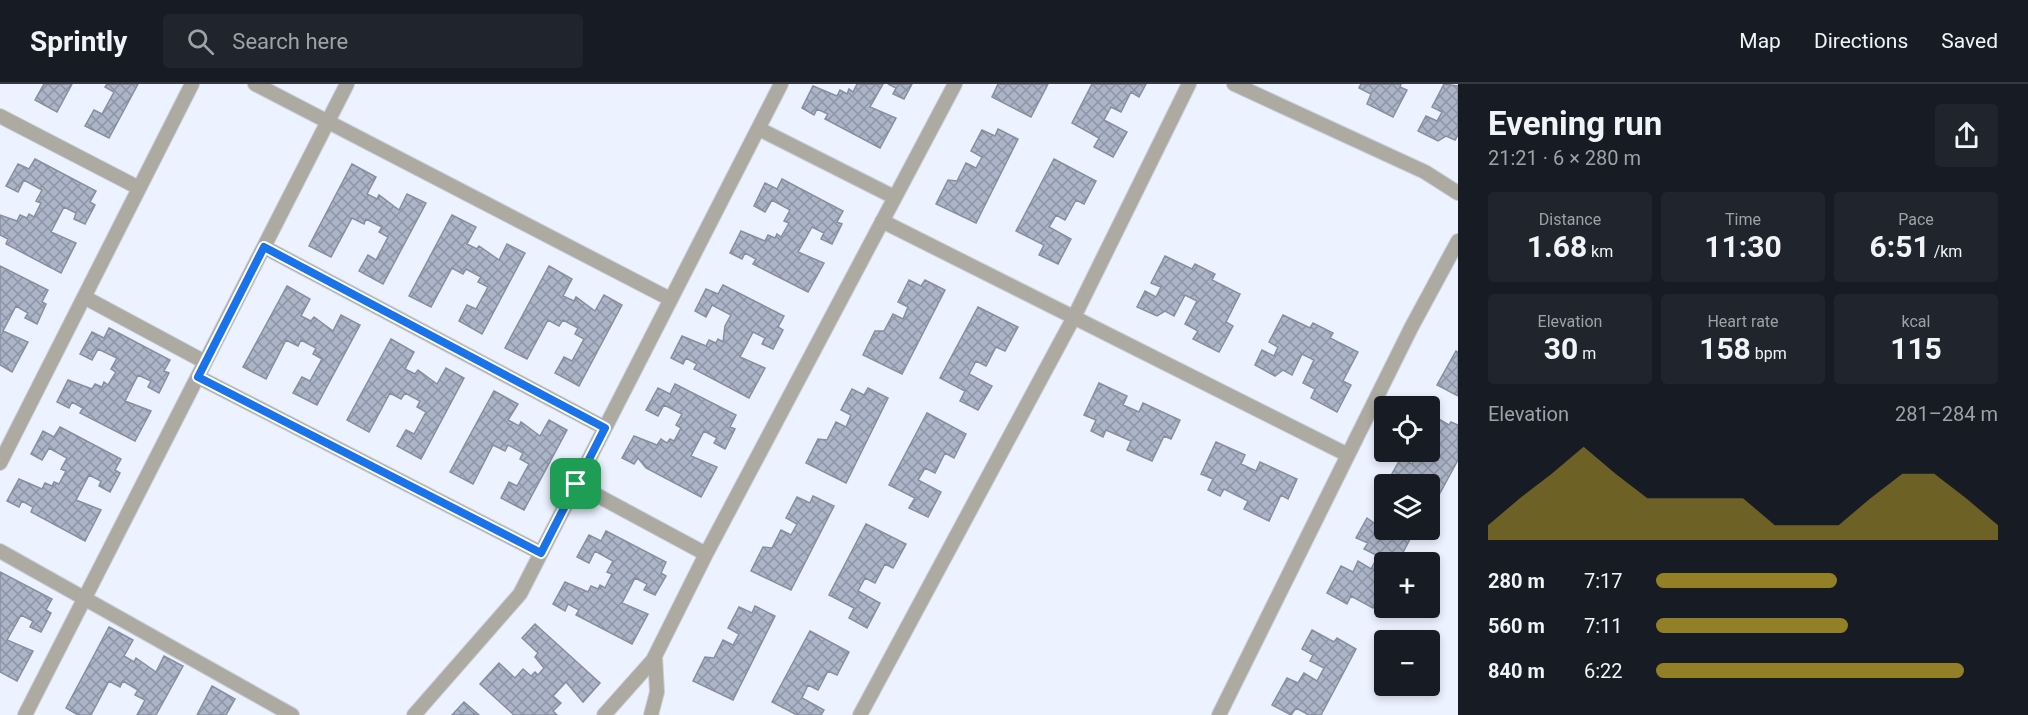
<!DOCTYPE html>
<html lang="en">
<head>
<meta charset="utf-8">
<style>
  body { margin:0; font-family:Roboto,sans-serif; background:#20242c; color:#f1f3f6; height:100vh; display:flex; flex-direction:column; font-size:22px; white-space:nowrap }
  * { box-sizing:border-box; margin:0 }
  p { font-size:20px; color:#9ea1a6 }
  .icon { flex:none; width:33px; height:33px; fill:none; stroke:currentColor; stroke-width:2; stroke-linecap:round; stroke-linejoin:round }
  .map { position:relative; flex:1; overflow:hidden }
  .drawer { display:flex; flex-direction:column; background:#171b24; width:570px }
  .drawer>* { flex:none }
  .fabs { position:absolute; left:1374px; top:312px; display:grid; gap:12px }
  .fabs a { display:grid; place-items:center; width:66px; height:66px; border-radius:6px; background:#171b24; box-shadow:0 3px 9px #0003; font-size:30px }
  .pin { position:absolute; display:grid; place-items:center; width:51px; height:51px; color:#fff; margin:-26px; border-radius:12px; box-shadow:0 3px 9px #0006 }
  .round { display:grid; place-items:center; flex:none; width:63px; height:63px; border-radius:6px; background:#20242c }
  .headline { display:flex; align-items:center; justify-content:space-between; height:102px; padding:0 30px }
  h1 { font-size:33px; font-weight:700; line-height:45px }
  .stats { display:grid; grid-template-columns:repeat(3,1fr); gap:9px; height:102px; padding:6px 30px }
  .stats div { display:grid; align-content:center; border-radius:6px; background:#20242c; text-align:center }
  .stats b { font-size:30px; font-weight:700 }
  .stats small { font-size:16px; font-weight:400 }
  .stats p { font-size:16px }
  .chart { height:168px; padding:12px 30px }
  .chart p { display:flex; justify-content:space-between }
  .chart svg { width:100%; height:108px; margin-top:6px; fill:#927f26; opacity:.7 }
  ul { padding:0 30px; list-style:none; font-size:20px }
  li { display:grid; grid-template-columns:96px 72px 1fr; align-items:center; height:45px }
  li i { height:15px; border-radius:8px; background:#927f26 }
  header { display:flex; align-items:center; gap:36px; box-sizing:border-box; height:84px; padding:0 30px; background:#171b24; border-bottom:2px solid #363941 }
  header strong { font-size:28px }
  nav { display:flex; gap:33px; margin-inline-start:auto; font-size:21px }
  .search { width:420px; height:54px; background:#20242c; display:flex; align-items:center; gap:15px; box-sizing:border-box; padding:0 21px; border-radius:6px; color:#9ea1a6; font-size:22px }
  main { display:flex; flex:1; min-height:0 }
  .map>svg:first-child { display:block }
  .building { fill:url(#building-cross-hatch); stroke:#868ea1; stroke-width:1.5 }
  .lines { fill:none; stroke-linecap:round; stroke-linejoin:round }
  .service-casing { stroke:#cacfdb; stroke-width:16 }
  .service { stroke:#acaaa1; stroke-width:14 }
  .route-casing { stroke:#fff; stroke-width:12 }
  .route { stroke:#1a73e8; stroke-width:8 }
</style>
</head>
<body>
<header>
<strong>Sprintly</strong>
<div class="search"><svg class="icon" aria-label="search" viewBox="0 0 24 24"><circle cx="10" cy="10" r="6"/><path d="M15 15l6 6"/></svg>Search here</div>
<nav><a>Map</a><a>Directions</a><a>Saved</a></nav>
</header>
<main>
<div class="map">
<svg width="1458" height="631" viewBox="0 0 1458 631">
  <defs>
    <pattern id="building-cross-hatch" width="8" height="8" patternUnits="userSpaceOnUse" patternTransform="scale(1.5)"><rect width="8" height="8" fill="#acb5c8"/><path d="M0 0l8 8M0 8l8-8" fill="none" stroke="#8c94a3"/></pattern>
  </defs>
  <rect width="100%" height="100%" fill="#ecf2ff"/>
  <path class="building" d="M 44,0 L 72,0 L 57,28 L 35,16 Z
    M 107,0 L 138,0 L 109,54 L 85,42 L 94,26 L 102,30 L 114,8 L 105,3 Z
    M 857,0 L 883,0 L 870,23 L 896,34 L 880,64 L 825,35 L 828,30 L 817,25 L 814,31 L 802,24 L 813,2 L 837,12 L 840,6 L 847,10 L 849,5 L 853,8 Z
    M 888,0 L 912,0 L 904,15 L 893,10 L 896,4 Z
    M 998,0 L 1048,0 L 1031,33 L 992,13 Z
    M 1092,0 L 1146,0 L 1139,13 L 1131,8 L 1121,28 L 1111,23 L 1104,36 L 1127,48 L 1113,73 L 1094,63 L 1099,54 L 1072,39 Z
    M 1361,0 L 1401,0 L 1400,3 L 1407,6 L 1393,33 L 1367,20 L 1371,10 L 1359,4 Z
    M 1444,0 L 1458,2 L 1458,51 L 1455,56 L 1446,52 L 1438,57 L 1418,47 L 1426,32 L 1437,37 L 1442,28 L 1432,23 Z
    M 998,45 L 1018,55 L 976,139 L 936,120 L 948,96 L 957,97 L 966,79 L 976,84 L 982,73 L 971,67 L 982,46 L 995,52 Z
    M 35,75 L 96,107 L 90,118 L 95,121 L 85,140 L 74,135 L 76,129 L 64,123 L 51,148 L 76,159 L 61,189 L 6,160 L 8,155 L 0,151 L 0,131 L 17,137 L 20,131 L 27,134 L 29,130 L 34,133 L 41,119 L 36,117 L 42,106 L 24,96 L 18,108 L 6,102 L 18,80 L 29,85 Z
    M 1054,75 L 1096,97 L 1084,120 L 1076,116 L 1065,136 L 1056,131 L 1049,143 L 1071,155 L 1058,180 L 1039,171 L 1044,161 L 1016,147 Z
    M 352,80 L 376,93 L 367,110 L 377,115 L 379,111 L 399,126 L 407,110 L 426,119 L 383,200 L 359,187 L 368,171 L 376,176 L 388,153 L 379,148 L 382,143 L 366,135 L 364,140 L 352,134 L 331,173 L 309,162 Z
    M 782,95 L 843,127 L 837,138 L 842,140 L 832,160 L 821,155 L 824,149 L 812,143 L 798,168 L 824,179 L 808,208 L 753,180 L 756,175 L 745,169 L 742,175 L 730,169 L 741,147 L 765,157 L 768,151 L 775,154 L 777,150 L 781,153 L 789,139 L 784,137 L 790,126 L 772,116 L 765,128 L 754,122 L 765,99 L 777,105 Z
    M 452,131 L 476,143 L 467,160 L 477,165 L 479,162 L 499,176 L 507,160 L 525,169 L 482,250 L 459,237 L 467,221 L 476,225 L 488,203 L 478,198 L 481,193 L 466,185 L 463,190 L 452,184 L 431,223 L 409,212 Z
    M 1165,172 L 1192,185 L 1195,180 L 1215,190 L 1212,196 L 1240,210 L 1226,238 L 1233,242 L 1219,268 L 1193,255 L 1198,247 L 1185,240 L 1197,217 L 1185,211 L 1174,232 L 1165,227 L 1157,232 L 1137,223 L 1145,207 L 1156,213 L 1161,203 L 1151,199 Z
    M 0,182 L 48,206 L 42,218 L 46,220 L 37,240 L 25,234 L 28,229 L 16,222 L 3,247 L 28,258 L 12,288 L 0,281 Z
    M 549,182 L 572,195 L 563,212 L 574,217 L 576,213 L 595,227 L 604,211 L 622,221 L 579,302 L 555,289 L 564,273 L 572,277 L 584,255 L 575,250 L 578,244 L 563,236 L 559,242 L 548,236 L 527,275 L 505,264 Z
    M 909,196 L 921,202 L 925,196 L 945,206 L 902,290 L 863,271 L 875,247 L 884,247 L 893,230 L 903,235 L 908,223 L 898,218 Z
    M 723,201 L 784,232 L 778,243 L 783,246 L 773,265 L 762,260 L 765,254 L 753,248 L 740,273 L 765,284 L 749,314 L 694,285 L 697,280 L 686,274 L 683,280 L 671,274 L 682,252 L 706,262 L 709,256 L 716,259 L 718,255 L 723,258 L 725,242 L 731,231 L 712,221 L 706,233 L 695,227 L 706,205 L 718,210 Z
    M 287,202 L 310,215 L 301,232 L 311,237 L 314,233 L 333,247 L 341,231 L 360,241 L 317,321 L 293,309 L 302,293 L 310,297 L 322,275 L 313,270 L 316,264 L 301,256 L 298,262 L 286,256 L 266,295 L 243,283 Z
    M 978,223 L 1018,243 L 1005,267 L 996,263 L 986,282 L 976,277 L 969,290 L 992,302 L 978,326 L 960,317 L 965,307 L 940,294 Z
    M 1283,231 L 1310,244 L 1313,239 L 1333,249 L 1330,254 L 1358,268 L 1343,297 L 1351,301 L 1337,328 L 1311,314 L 1315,305 L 1303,299 L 1314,276 L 1302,270 L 1292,291 L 1283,286 L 1275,292 L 1255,281 L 1262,266 L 1274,272 L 1278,263 L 1269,258 Z
    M 109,244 L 170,276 L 164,287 L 169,289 L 159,309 L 148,303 L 151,297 L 138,291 L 125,317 L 151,327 L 135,357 L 80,329 L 83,324 L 72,318 L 69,324 L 57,318 L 68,296 L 92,305 L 95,300 L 102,303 L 104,298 L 108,301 L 116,288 L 111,285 L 117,274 L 98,265 L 92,276 L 80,270 L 92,248 L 104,254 Z
    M 391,255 L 414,268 L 405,285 L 415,290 L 418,286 L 437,300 L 446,284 L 464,294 L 421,375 L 397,362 L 406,346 L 414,350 L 426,328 L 417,323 L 420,317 L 405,309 L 401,315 L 390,309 L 369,348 L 347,336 Z
    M 1456,267 L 1458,268 L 1458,312 L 1437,301 Z
    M 1099,299 L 1127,312 L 1123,321 L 1139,328 L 1143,319 L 1180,336 L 1171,355 L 1164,352 L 1152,377 L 1127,366 L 1131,357 L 1106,346 L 1103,353 L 1091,347 L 1096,336 L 1084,331 Z
    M 675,300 L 736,331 L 730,343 L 735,345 L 725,365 L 714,359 L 717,354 L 704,347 L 691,372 L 717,383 L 701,413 L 646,384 L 638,374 L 634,380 L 622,374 L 634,352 L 657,361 L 661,355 L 667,359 L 670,355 L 674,357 L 681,344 L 676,341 L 682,330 L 664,321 L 658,332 L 646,326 L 658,304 L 670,310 Z
    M 868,304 L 888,314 L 846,399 L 806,379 L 818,355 L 827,356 L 836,338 L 846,343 L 851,331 L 841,326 L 852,305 L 864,311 Z
    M 494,307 L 518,320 L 508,336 L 519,342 L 521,338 L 540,352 L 549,336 L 567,346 L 524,426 L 501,414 L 509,398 L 517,402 L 529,380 L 520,375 L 523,369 L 508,361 L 505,367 L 493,361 L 473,400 L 450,388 Z
    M 927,329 L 966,350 L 954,374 L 945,369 L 935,389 L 925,384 L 918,396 L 941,408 L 928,433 L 909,424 L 915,414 L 889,401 Z
    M 1430,330 L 1449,341 L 1451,338 L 1458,341 L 1458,376 L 1433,422 L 1430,423 L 1430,400 L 1386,400 L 1401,374 L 1412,380 L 1417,370 L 1431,377 L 1435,370 L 1430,367 Z
    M 60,343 L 121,375 L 115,386 L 120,389 L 110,408 L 99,402 L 101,397 L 89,391 L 76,416 L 101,426 L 85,457 L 31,428 L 33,423 L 22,417 L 19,423 L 7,417 L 19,395 L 42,405 L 45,399 L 52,402 L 54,398 L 59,400 L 66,387 L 61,385 L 67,374 L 49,364 L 42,376 L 31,370 L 43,347 L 54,353 Z
    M 1216,358 L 1245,371 L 1241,380 L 1256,387 L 1260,378 L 1297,395 L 1288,415 L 1281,411 L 1269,437 L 1244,425 L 1248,417 L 1224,405 L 1220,412 L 1208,406 L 1213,395 L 1201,390 Z
    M 813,412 L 834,422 L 791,506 L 751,487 L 763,463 L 772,464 L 781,446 L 791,451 L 797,440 L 786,434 L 797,413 L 810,419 Z
    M 1367,434 L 1384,446 L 1397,446 L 1411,453 L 1398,478 L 1384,478 L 1384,503 L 1373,524 L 1351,512 L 1347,520 L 1327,509 L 1341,482 L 1353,488 L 1358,477 L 1371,485 L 1378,472 L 1364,465 L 1368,459 L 1356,454 Z
    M 866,440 L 906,460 L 893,484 L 885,480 L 875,499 L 865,494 L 858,507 L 880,519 L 867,544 L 849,534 L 854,524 L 829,511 Z
    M 606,447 L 666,478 L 661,489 L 666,492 L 655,511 L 644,506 L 647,500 L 635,494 L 622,519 L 648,530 L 632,560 L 576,531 L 579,526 L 568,520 L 565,527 L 553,520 L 565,498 L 588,508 L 591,502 L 598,505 L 600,501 L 605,504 L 612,490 L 607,488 L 613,477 L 595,467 L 589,479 L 577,473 L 589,451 L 601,457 Z
    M 0,488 L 52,515 L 46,526 L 51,529 L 41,548 L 30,543 L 33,537 L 21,531 L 7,556 L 33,567 L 17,597 L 0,588 Z
    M 755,522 L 775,532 L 733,616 L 693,597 L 705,573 L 714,574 L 723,556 L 733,561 L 739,550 L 728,544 L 739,523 L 752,529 Z
    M 535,540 L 600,599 L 583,618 L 566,598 L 553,612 L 561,619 L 553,627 L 557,631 L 514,631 L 480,600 L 499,579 L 515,594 L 523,585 L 531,592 L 535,588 L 538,591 L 544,584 L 535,573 L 538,569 L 522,554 Z
    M 109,543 L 133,556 L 124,572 L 134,578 L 136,574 L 156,588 L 164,572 L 183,582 L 156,631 L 137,631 L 145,616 L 135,611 L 138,606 L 123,597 L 120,603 L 109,597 L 91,631 L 78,631 L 66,624 Z
    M 1312,546 L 1334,558 L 1337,554 L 1356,565 L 1321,631 L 1309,631 L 1296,624 L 1291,631 L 1272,621 L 1287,594 L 1298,599 L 1304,589 L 1317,597 L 1324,584 L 1310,577 L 1313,571 L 1302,565 Z
    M 810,547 L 849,568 L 837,591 L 828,587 L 818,606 L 808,601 L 802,614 L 824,626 L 821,631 L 797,631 L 772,618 Z
    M 212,602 L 235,615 L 226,631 L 197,631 Z
    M 464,618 L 479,631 L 452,631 Z"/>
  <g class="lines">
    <defs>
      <path id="service" d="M 255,0 L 670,215
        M 1234,0 L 1425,88 L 1458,109
        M 0,32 L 139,104
        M 759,45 L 894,113
        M 882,137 L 1348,371
        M 264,163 L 605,344
        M 84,213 L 205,278
        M 198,293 L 541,469
        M 0,379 L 192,0
        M 576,400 L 706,470
        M 0,467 L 292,631
        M 25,631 L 347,0
        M 414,631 L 520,510 L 781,0
        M 604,631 L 653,576 L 706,470 L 955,0
        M 651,631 L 657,608 L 655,572
        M 860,631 L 1074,233 L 1189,0
        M 1219,631 L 1411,244 L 1458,157"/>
    </defs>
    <use href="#service" class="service-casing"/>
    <use href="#service" class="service"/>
  </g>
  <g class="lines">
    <defs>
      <path id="route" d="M 264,163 L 605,344 L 541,469 L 198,293 Z"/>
    </defs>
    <use href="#route" class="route-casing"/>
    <use href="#route" class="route"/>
  </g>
</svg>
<div class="fabs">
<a><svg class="icon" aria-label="locate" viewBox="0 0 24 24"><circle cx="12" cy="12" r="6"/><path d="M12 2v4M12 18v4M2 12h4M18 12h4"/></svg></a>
<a><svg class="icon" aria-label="layers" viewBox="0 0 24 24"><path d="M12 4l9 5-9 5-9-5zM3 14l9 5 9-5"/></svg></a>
<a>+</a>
<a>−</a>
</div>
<div class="pin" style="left:576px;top:400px;background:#1e9e55"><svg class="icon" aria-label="arrive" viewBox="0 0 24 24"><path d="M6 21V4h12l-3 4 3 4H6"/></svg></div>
</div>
<section class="drawer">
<div class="headline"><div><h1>Evening run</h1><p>21:21 · 6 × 280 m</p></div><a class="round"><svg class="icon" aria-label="share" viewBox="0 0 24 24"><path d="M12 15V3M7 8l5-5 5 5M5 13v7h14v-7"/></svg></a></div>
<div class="stats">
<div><p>Distance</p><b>1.68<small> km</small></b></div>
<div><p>Time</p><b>11:30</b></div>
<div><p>Pace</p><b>6:51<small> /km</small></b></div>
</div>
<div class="stats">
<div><p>Elevation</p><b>30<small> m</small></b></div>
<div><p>Heart rate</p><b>158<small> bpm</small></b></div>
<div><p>kcal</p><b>115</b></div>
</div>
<div class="chart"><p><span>Elevation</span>281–284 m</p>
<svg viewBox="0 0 160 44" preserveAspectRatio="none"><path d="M0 44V38L10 27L20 17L30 6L40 17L50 27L60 27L70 27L80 27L90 38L100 38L110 38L120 27L130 17L140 17L150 27L160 38V44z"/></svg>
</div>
<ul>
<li><b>280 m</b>7:17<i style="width:53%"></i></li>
<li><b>560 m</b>7:11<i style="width:56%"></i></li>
<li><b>840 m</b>6:22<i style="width:90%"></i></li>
</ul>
</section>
</main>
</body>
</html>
